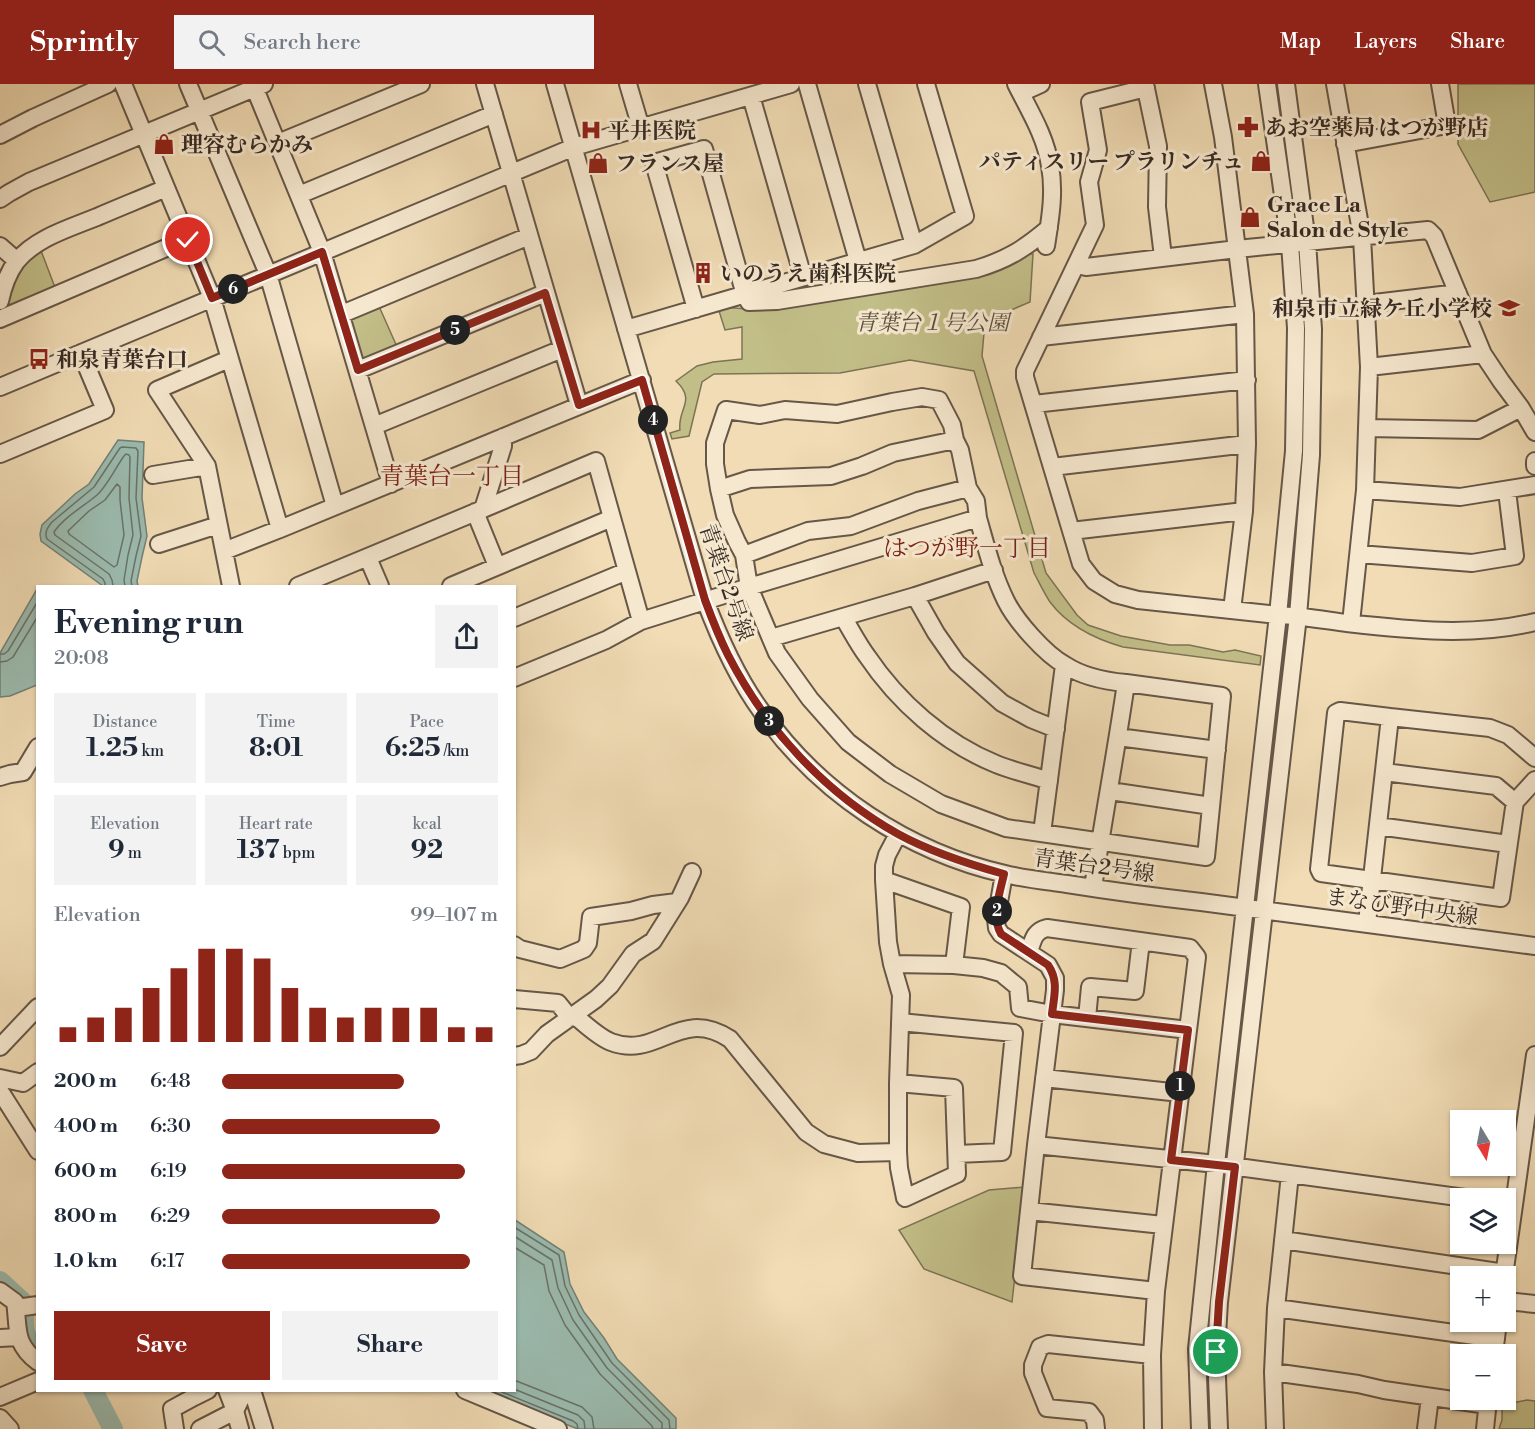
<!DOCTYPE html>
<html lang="en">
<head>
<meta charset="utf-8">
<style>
  body { margin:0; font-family:"Libre Bodoni","Noto Serif JP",serif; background:#f2f2f3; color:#1f2937; height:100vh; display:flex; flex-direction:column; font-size:22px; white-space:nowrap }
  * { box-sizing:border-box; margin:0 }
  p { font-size:20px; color:#747a83 }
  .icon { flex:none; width:33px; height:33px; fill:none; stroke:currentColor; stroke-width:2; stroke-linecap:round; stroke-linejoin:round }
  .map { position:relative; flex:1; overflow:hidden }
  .drawer { position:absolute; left:36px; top:501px; width:480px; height:807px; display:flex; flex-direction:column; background:#fff; border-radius:0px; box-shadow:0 2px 4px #0004 }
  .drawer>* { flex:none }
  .needle { width:39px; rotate:170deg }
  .fabs { position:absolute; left:1450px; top:1026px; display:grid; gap:12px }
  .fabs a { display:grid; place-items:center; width:66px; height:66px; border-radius:0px; background:#fff; box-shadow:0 2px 4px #0004; font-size:30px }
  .pin { position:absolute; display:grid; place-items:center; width:51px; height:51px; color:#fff; margin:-26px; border:3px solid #fff; border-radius:50%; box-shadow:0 2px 6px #0007 }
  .km { position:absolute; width:30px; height:30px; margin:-15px; border-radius:50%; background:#222; color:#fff; font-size:16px; line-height:30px; text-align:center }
  .round { display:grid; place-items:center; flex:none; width:63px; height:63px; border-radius:0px; background:#f2f2f3 }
  .summary { display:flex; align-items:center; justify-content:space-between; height:102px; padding:0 18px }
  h1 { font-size:33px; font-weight:700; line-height:45px }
  .stats { display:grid; grid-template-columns:repeat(3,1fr); gap:9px; height:102px; padding:6px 18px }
  .stats div { display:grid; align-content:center; border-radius:0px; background:#f2f2f3; text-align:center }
  .stats b { font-size:26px; font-weight:700 }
  .stats small { font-size:16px; font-weight:400 }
  .stats p { font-size:16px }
  .chart { height:168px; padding:12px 18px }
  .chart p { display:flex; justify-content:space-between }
  .chart svg { width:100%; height:108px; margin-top:6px; stroke:#8f2418; stroke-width:6 }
  .button { display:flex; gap:12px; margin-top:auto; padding:12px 18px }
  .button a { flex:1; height:69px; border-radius:0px; background:#8f2418; color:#fff; font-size:24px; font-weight:700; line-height:69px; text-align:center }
  .button a+a { background:#f2f2f3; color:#1f2937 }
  ul { padding:0 18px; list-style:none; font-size:20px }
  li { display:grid; grid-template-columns:96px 72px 1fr; align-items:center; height:45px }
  li i { height:15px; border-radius:8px; background:#8f2418 }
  header { display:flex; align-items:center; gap:36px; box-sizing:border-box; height:84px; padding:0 30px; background:#8f2418; color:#fff }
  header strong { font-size:28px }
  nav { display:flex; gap:33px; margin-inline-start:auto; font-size:21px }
  .search { width:420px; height:54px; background:#f2f2f3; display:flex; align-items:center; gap:15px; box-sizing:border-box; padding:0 21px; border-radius:0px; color:#747a83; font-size:22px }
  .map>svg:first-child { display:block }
  .green { fill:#c2be88; stroke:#7c7456; stroke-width:1.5 }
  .water { fill:#9bbbaf; stroke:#738177; stroke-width:1.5 }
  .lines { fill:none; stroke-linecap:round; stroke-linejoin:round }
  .shore { stroke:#69736a; stroke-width:1.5 }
  .river { stroke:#9bbbaf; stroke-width:20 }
  .minor-casing { stroke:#665748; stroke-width:20 }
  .minor { stroke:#f6e8cf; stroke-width:16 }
  .route-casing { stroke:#fff; stroke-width:12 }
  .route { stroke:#8f2418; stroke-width:8 }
  .labels { text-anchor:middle; stroke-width:6; stroke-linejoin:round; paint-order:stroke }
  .poi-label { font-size:22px; font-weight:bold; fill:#372b24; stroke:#f6e8cf; text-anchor:start }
  .park-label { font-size:22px; font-style:italic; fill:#5a503d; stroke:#f6e8cf }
  .street-label { font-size:22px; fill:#372b24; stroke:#f6e8cf }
  .neighbourhood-label { font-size:24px; fill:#7a1f14; stroke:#f6e8cf }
</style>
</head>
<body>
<header>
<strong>Sprintly</strong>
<div class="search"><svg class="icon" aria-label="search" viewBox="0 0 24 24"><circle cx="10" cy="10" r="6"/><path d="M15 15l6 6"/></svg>Search here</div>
<nav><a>Map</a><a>Layers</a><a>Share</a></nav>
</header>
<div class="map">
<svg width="1535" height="1345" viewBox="0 0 1535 1345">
  <rect width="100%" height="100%" fill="#f1dcb5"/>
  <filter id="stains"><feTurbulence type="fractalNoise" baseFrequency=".00333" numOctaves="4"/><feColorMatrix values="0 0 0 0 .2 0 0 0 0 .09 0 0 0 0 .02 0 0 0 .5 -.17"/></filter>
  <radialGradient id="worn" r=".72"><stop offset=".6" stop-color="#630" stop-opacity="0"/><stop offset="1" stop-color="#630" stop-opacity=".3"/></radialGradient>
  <path class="green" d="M 1458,0 L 1535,0 L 1535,108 L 1490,118 L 1458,60 Z
    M 40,164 L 56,206 L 9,225 L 5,219 L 21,182 Z
    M 1023,170 L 1033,170 L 1030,218 L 985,237 L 982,272 L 1046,489 L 1077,531 L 1088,541 L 1121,552 L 1170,561 L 1189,561 L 1223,568 L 1235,566 L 1261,572 L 1260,581 L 1123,563 C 1095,555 1068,542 1050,518 C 1044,509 1039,498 1034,489 L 974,287 L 910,276 L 840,289 L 714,290 L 702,298 L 689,352 L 672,355 L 670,349 L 680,346 C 677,325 697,317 676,297 L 697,282 L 713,278 L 742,275 L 742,243 L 725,246 L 719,227 L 719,223 L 749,225 Z
    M 378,220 L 398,265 L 367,278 L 359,275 L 349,237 L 351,232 Z
    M 1025,1103 L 1012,1218 L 924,1185 L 899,1146 L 989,1106 Z
    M 1527,1316 L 1535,1317 L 1535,1345 L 1499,1345 L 1502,1336 L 1502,1325 L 1507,1320 Z"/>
  <path class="water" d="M 118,356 L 144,358 L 142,414 L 147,452 L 142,473 L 137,497 L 138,502 L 103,502 L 41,457 L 40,450 L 42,441 L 75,410 L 89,400 Z
    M 37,505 L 37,601 L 10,612 L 0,613 L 0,569 Z
    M 515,1136 L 564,1168 L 570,1200 L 584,1228 L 604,1254 L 617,1275 L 676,1334 L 676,1345 L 578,1345 L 480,1307 L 514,1306 Z"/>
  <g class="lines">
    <path class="shore" d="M 117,400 L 120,403 L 120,416 L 124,451 L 117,481 L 114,483 L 69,450 L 68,447 L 89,427 L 105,416 Z
      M 105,502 L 105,499 L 103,495 L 47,455 C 44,448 48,443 52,438 L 94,403 L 120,364 L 122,363 L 136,364 L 138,367 L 136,414 L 141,452 L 136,472 L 131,497 L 132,502
      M 113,502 L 112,496 L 109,490 L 55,451 L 54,448 C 64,433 83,423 97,411 C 107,402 116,383 124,372 L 126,370 L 129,371 L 130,373 L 129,414 L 133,451 L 128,471 L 124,496 L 125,502
      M 0,570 L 4,570 L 8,567 L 38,517
      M 0,578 L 7,577 L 13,573 L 38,532
      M 514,1143 L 559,1171 L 565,1202 L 579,1231 L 612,1279 L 669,1336 L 670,1345
      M 514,1152 L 552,1176 L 558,1204 L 573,1236 L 607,1284 L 662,1339 L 662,1345
      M 514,1163 L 544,1181 L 549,1207 L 565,1241 L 600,1290 L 652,1342 L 653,1345
      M 514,1296 L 582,1323 L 592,1333 L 594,1345
      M 514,1305 L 578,1331 L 584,1337 L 585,1345
      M 497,1306 L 573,1337 L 577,1340 L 578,1345"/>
    <path class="river" d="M 0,1197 L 24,1219 C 25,1238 19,1252 38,1265
      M 93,1306 L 113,1345"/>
    <defs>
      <path id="minor" d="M 123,0 L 212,214 L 280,445 L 642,296
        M 188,0 L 268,190 L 335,422
        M 253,0 L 322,168 L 391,400
        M 485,0 L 579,321
        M 555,0 L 705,516 C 720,556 737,594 762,628 C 819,709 908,768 1005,790 C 1025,795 1046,797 1067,800 C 1111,807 1156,813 1201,818 C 1312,833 1424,847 1535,862
        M 628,0 L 641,44
        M 807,0 L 858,177
        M 867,0 L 914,161
        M 1016,0 C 1029,26 1046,53 1050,82 C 1055,109 1050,136 1046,162
        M 1145,0 L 1158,62 L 1157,123 L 1163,173
        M 1213,0 L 1223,53 L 1245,230 L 1247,360 L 1244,427 L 1232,526
        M 1335,0 L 1362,153 L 1369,283 L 1365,406 L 1351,539
        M 1146,4 L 1090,18 L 1098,66 L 1089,98 L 1095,141 L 1025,287 L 1025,293 L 1081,480 L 1094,497 L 1115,510 L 1138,516 L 1278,531 C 1301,532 1324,536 1347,539 C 1410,546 1473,553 1535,538
        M 1021,9 L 1041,0
        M 751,12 L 803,193
        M 0,51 L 33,34 L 108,0
        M 278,59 L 421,0
        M 1345,60 L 1447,41 L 1440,0
        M 299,111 L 494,30
        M 0,115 L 9,109 L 29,98 L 264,0
        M 0,162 L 17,177
        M 1076,181 L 1086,183 L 1237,165 L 1428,146 L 1434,152 L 1483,270 L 1501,297 L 1521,324 L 1535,348
        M 0,217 C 3,203 8,189 16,178 C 35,154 70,144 97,133 C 120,123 143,114 166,104
        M 1366,220 L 1458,209
        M 696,225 L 654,79 L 704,65 L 745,211 L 749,218 L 777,217 L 976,185 C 1007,176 1024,165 1049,144
        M 342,230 L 529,152
        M 0,235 L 187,155
        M 626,245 L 914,161 L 965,132 L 926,0
        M 1041,253 L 1245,230
        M 229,275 L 157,306 L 207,382 L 231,502
        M 1369,283 L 1483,270
        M 358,286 L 545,209
        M 0,303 L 574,63 L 791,0
        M 1034,320 L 1247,296
        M 374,342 L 562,265
        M 1367,344 L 1478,346 L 1521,324
        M 0,370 L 105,326 L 81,269
        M 1535,377 L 1535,382
        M 1052,383 L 1247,360
        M 153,391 L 207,382
        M 719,405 L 750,395 L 831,392 L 862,382 L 893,369 L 955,356
        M 1365,406 L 1460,413 L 1535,401
        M 483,425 L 596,377 L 641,537
        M 475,428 L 497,482
        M 1071,447 L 1244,427
        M 159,460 L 218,441
        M 224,467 L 280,445
        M 1359,470 L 1472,479 L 1515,472 L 1507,407
        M 744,471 L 808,447 L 851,442 L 918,417 L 968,404
        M 368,474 L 380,502
        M 298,502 L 483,425 L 503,362 L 503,353
        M 451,502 L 612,434
        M 915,512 L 936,549 L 957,579 L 1002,619 L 1031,635 L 1056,645
        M 843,533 C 851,546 858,560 867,572 C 898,618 944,659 996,680 C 1013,687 1032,691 1049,697
        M 514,534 L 627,487
        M 771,554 L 915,512 L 994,486
        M 514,594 L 606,556 L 641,537 L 749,503 L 744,471 L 737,458 L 725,431 L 719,405 L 715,380 L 715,359 L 726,326 L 760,331 L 785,326 L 837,330 L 892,318 L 922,313 L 939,316 L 952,341 L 955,356 L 960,366 L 968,404 L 976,417 L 978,434
        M 1390,633 L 1340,627 L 1336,629 L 1319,785 L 1321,789 L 1501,814 L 1514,724 L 1515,718 L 1535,696
        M 1118,653 L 1217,666
        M 1384,688 L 1496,702 L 1515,718
        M 0,693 L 10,690 L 23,688 L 38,663
        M 1110,707 L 1211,722
        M 1378,742 L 1508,760
        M 1042,749 L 1064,581
        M 1004,790 L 996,835 L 997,844 L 1001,850 L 1048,881 L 1055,894 L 1055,906 L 1036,1061 L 1216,1080 L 1465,1114
        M 884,796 L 961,823 L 954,881 L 892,880
        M 1093,804 C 1103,736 1116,668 1126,599 L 1222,612 L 1206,773 L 1006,744 L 941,720 L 890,690 L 848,658 L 810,615 L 777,569 L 749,503 L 978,434 C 986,462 993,491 1006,517 C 1016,537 1045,570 1065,581 C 1083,593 1104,597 1126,599
        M 1367,839 L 1390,633 L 1490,644 L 1508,651 L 1535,674
        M 514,861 L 520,865 L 560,875 L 584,865 L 588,859 L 591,833 L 631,827 L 653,821 L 677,818
        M 1029,868 C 1033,856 1034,847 1047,844 L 1190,864 L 1197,873 L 1156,1207 L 1152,1271 L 1153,1345
        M 954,881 L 983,884 L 1001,889 L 1018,903 L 1020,924 L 1052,930 L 1188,946
        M 514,915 L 558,919 L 570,934
        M 574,931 C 585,940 598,953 611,958 C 658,976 679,922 730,955 L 806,1048 L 824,1060 L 858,1069 L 898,1068
        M 1087,934 L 1090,903 L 1135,907 L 1141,857
        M 900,938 L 1014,949 L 1002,1068 L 957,1070
        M 0,963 L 38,923
        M 514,972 L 521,971 L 531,967 L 547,950 L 596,915 L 610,902 L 633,870 L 653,857 L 680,814 L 692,788
        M 0,994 L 23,999 L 38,988
        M 1044,994 L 1180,1009
        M 898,999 L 954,1004 L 957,1090 L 905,1114 L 899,1084 L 898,1068 L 898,999 L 901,911 L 892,880 L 888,858 L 884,796 L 884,782 L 887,771 L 898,750
        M 0,1007 L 38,1067
        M 1036,1061 L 1022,1192 L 1156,1207
        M 1029,1127 L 1163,1141
        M 1283,1156 L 1505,1189
        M 1504,1192 L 1535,971
        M 0,1207 L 15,1218 C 19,1244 13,1259 38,1278
        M 1506,1217 L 1535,1220
        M 16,1224 L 38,1221
        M 1276,1224 L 1496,1255
        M 0,1254 L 18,1253
        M 1494,1270 L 1498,1238
        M 1273,1288 L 1358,1300 L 1384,1306 L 1487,1321
        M 227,1306 L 235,1327 L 240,1345
        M 252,1306 L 264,1345
        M 465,1306 L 558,1345
        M 0,1313 L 38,1297
        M 0,1334 L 10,1345
        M 175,1345 L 172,1325 L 194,1313 L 208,1306
        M 200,1345 L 235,1327 L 245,1306
        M 1096,1345 L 1095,1336 L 1089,1328 L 1047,1324 L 1033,1289 L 1033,1281 L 1040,1263 L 1048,1260 L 1152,1271
        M 1200,1345 L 1197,1265 L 1216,1080 L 1278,531 L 1294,367 L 1296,244 L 1290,160 L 1267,0
        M 1219,1345 L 1216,1268 L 1219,1218 L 1298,532 L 1311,371 L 1313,245 L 1307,158 L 1286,0
        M 1275,1345 L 1273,1288 L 1276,1224 L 1290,1090
        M 1426,1345 L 1430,1313
        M 1485,1345 L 1488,1316"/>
    </defs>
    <use href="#minor" class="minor-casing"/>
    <use href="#minor" class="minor"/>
  </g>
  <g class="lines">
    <defs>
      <path id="route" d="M 188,156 L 212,214 L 322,168 L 358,286 L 545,209 L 579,321 L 642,296 L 705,516 C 712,535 719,553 728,571 C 766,645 825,709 898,750 C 931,768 968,780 1004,790 C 1000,808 991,833 1001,850 L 1048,881 C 1059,897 1054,912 1052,930 L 1188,946 L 1171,1076 L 1235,1083 L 1219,1218 L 1216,1268"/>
    </defs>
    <use href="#route" class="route-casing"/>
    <use href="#route" class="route"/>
  </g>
  <defs>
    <symbol id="pharmacy-bare" viewBox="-9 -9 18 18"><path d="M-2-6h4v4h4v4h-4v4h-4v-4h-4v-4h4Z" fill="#8f2418" stroke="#f6e8cf" stroke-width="2.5" paint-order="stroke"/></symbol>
    <symbol id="hospital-bare" viewBox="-9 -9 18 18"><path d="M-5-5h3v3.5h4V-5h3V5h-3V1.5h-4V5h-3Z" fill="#8f2418" stroke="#f6e8cf" stroke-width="2.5" paint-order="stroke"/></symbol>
    <symbol id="shop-bare" viewBox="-9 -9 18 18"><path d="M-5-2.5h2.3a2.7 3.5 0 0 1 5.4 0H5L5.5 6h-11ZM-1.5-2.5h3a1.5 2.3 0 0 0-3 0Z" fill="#8f2418" stroke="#f6e8cf" stroke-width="2.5" paint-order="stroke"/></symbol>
    <symbol id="building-bare" viewBox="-9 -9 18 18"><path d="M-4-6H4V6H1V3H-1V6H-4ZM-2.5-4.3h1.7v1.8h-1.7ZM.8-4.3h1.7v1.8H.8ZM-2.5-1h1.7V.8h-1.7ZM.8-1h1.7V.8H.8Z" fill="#8f2418" stroke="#f6e8cf" stroke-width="2.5" paint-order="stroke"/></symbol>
    <symbol id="school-bare" viewBox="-9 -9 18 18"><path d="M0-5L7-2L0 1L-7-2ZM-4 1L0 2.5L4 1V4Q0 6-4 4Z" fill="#8f2418" stroke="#f6e8cf" stroke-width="2.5" paint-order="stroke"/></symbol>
    <symbol id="bus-bare" viewBox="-9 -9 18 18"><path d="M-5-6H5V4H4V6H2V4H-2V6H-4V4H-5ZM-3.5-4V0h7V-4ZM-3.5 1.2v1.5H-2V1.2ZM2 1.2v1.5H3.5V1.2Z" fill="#8f2418" stroke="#f6e8cf" stroke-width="2.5" paint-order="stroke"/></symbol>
  </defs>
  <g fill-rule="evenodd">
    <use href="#pharmacy-bare" x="1233" y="28" width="30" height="30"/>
    <use href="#hospital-bare" x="576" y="31" width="30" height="30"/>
    <use href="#shop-bare" x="149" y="45" width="30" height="30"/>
    <use href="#shop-bare" x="1246" y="62" width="30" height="30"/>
    <use href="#shop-bare" x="583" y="64" width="30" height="30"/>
    <use href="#shop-bare" x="1235" y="118" width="30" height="30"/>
    <use href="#building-bare" x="688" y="174" width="30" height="30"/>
    <use href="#school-bare" x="1494" y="209" width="30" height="30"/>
    <use href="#bus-bare" x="24" y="260" width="30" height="30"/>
  </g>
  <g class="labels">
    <g class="poi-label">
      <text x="1265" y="51">あお空薬局 はつが野店</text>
      <text x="608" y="54">平井医院</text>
      <text x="181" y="68">理容むらかみ</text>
      <text x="1244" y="85" text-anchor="end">パティスリー プラリンチュ</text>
      <text x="615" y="87">フランス屋</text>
      <text x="1267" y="128">Grace La<tspan x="1267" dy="25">Salon de Style</tspan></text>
      <text x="720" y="197">いのうえ歯科医院</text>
      <text x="1492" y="232" text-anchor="end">和泉市立緑ケ丘小学校</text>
      <text x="56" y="283">和泉青葉台口</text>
    </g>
    <g class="park-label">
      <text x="932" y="246">青葉台１号公園</text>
    </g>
    <g class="street-label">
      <text transform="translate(727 498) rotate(71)" y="8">青葉台2号線</text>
      <text transform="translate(1094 781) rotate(8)" y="8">青葉台2号線</text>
      <text transform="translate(1402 822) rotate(8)" y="8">まなび野中央線</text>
    </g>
    <g class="neighbourhood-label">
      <text x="452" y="400">青葉台一丁目</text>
      <text x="967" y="472">はつが野一丁目</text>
    </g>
  </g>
  <rect width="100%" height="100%" filter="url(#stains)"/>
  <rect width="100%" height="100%" fill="url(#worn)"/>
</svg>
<div class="fabs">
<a><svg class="needle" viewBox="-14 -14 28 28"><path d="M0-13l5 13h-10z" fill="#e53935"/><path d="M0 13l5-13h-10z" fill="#747a83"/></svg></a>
<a><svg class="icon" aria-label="layers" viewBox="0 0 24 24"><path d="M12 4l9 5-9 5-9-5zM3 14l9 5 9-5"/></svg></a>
<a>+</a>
<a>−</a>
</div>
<div class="pin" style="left:1216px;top:1268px;background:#1e9e55"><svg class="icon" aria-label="arrive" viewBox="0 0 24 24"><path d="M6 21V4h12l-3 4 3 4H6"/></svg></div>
<div class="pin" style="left:188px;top:156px;background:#d93025"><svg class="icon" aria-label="check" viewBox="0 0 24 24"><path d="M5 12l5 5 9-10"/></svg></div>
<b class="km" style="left:1180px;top:1002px">1</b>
<b class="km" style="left:997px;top:827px">2</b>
<b class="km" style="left:769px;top:637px">3</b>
<b class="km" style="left:653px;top:336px">4</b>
<b class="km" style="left:455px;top:246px">5</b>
<b class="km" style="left:233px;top:205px">6</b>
<section class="drawer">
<div class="summary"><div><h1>Evening run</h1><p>20:08</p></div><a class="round"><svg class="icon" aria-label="share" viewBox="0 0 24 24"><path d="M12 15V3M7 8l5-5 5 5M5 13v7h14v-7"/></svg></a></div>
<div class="stats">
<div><p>Distance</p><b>1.25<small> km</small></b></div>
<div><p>Time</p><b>8:01</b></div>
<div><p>Pace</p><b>6:25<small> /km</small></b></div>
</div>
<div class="stats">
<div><p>Elevation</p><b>9<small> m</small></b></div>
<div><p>Heart rate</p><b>137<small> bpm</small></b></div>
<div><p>kcal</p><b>92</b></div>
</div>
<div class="chart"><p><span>Elevation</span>99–107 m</p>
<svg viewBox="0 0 160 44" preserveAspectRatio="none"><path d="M5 44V38M15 44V34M25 44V30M35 44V22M45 44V14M55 44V6M65 44V6M75 44V10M85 44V22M95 44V30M105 44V34M115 44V30M125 44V30M135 44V30M145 44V38M155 44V38"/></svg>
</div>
<ul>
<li><b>200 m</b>6:48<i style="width:66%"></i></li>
<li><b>400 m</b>6:30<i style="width:79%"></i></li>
<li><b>600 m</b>6:19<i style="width:88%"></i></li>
<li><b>800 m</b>6:29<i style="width:79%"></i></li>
<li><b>1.0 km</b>6:17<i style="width:90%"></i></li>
</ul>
<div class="button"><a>Save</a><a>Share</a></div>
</section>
</div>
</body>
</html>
